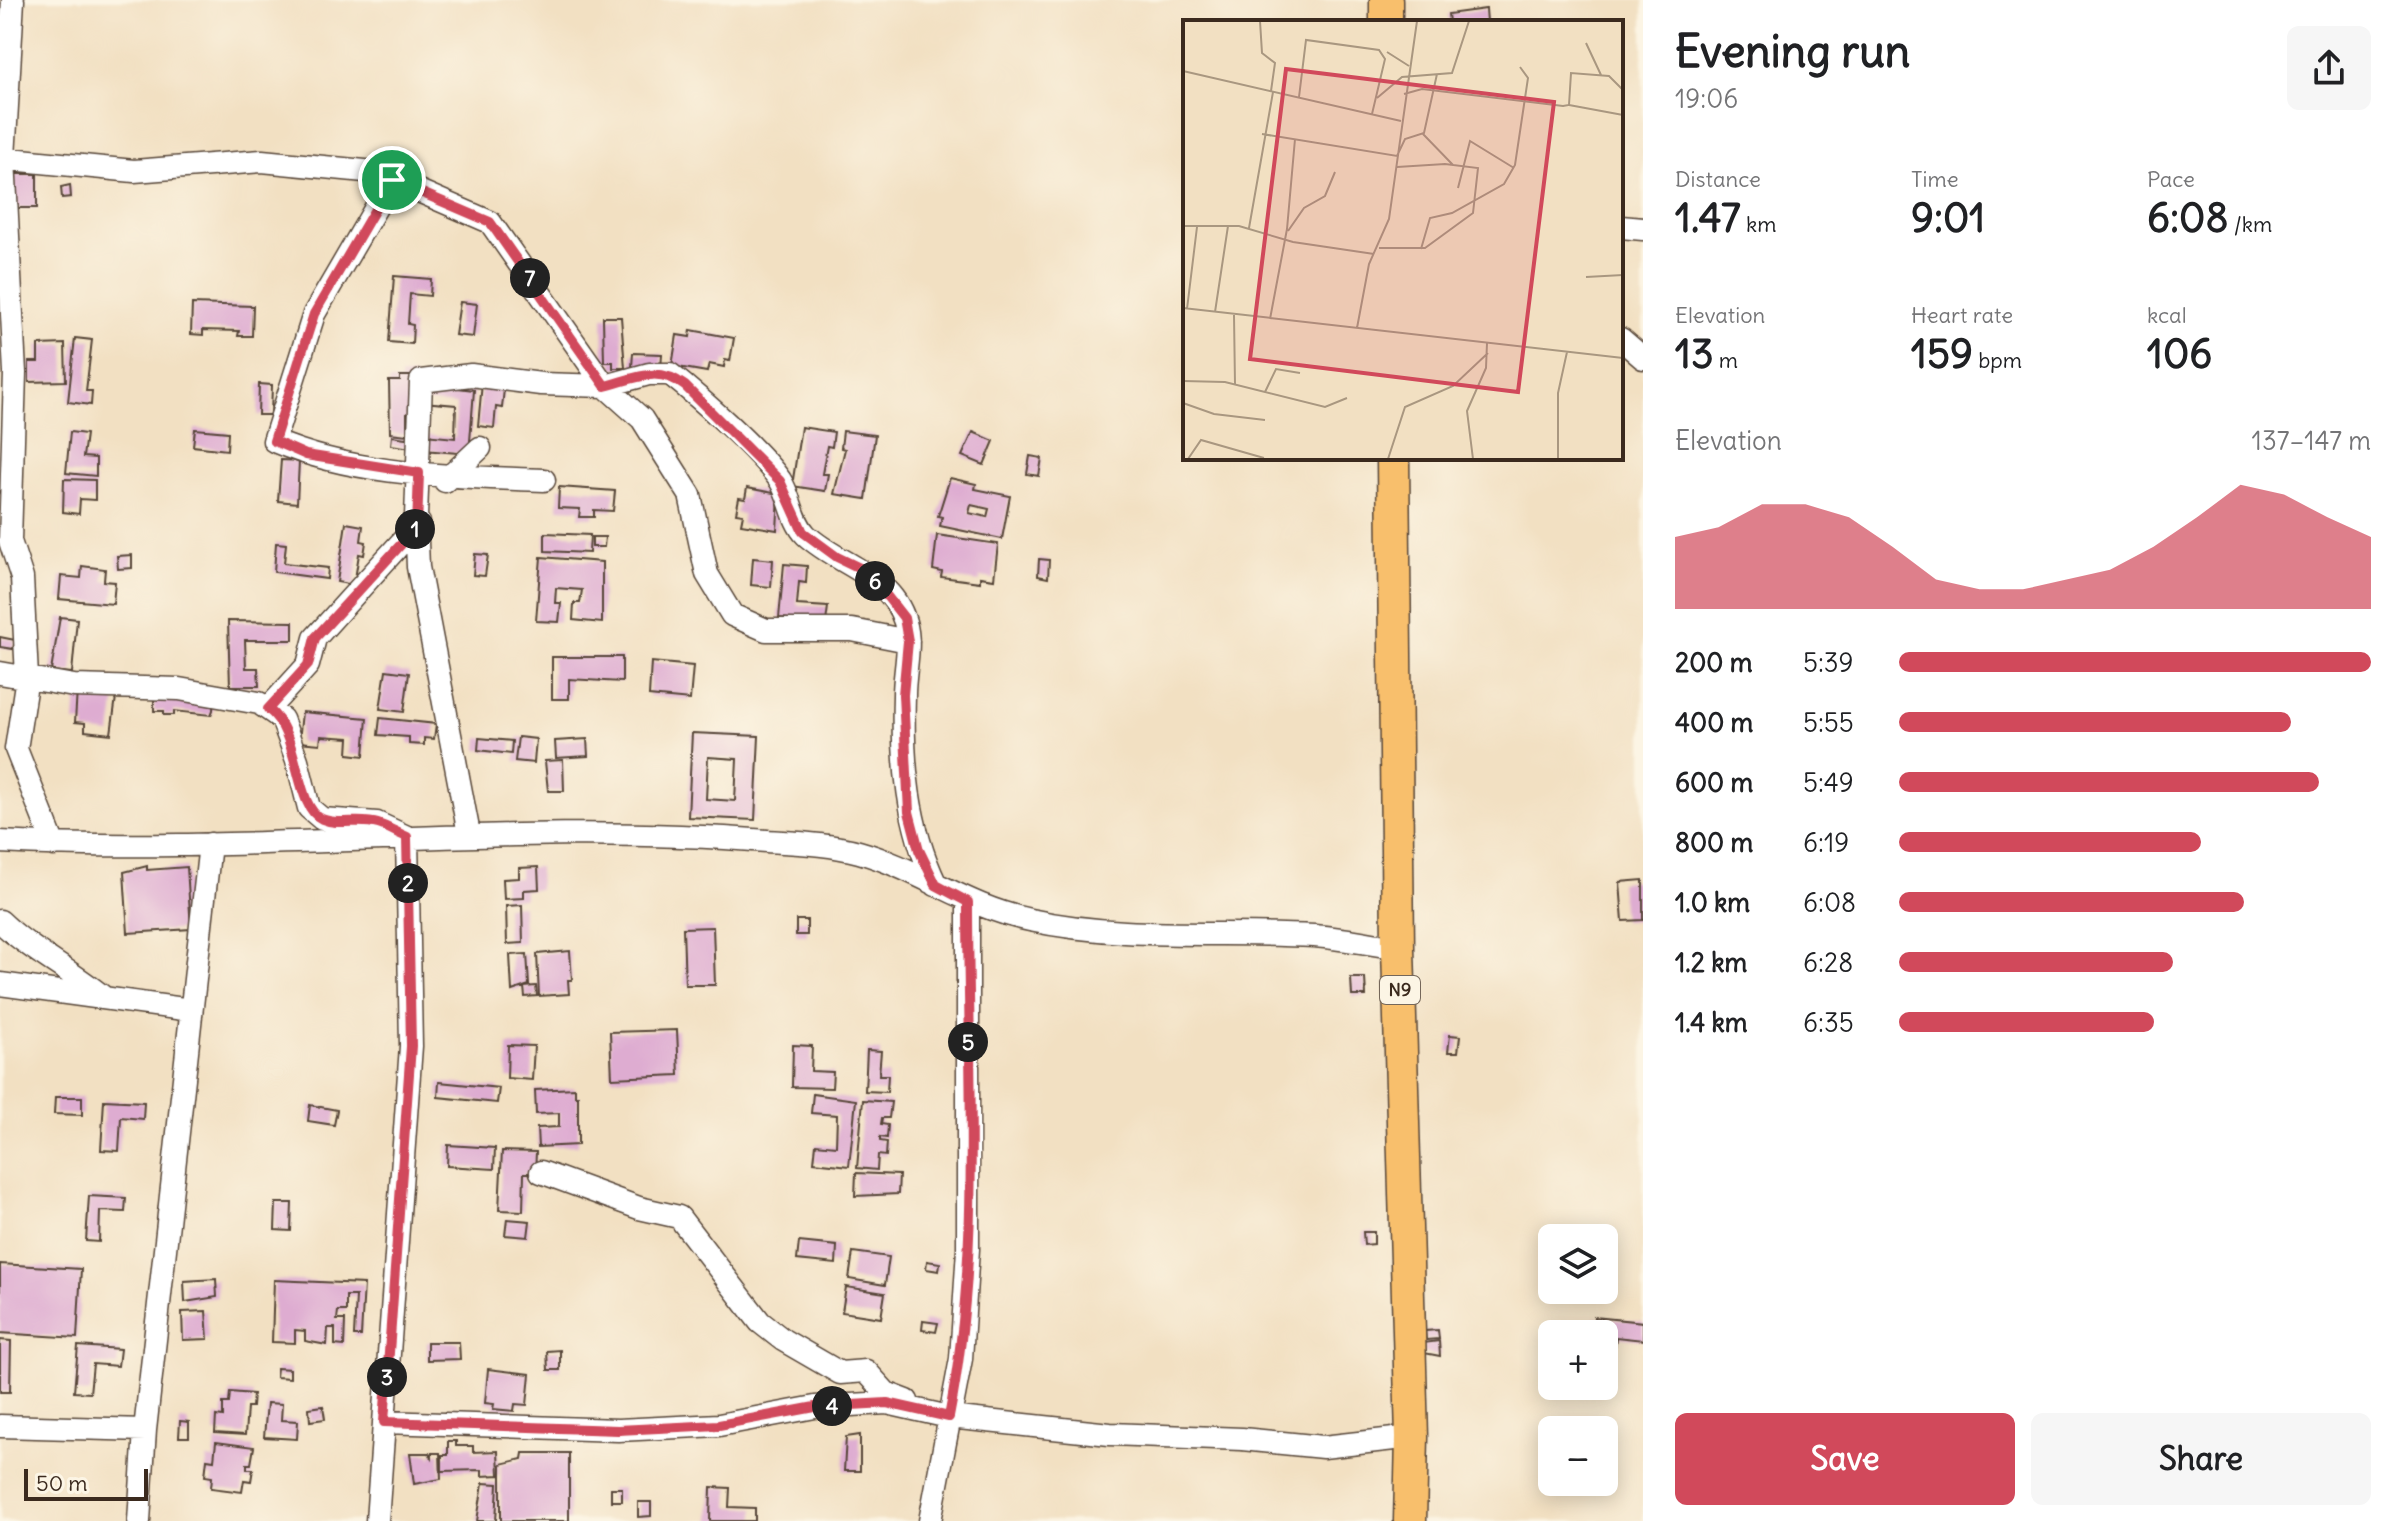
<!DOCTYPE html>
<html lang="en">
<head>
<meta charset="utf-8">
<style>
  body { margin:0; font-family:Delius,sans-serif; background:#f6f6f6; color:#202124; height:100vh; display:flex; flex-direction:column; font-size:30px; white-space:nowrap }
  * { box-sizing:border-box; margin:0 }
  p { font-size:26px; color:#757577 }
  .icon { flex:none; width:44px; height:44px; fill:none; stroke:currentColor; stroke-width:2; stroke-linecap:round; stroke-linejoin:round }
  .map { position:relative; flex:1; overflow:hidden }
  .sheet { display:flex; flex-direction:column; background:#fff; width:760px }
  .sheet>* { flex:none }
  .fabs { position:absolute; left:1538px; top:1224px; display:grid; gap:16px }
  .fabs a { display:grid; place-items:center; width:80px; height:80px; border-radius:12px; background:#fff; box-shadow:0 4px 20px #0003; font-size:40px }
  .scale { position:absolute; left:24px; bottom:20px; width:124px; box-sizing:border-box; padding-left:8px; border:4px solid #3b2a1e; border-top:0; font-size:22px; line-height:28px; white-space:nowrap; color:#3b2a1e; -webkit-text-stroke:6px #fcf5e5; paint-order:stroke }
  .pin { position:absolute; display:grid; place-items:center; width:68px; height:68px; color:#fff; margin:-34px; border:4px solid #fff; border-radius:50%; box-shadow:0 2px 8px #0007 }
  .km { position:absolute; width:40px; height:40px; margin:-20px; border-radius:50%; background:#222; color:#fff; font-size:22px; line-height:40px; text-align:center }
  .round { display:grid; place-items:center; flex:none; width:84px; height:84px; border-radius:12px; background:#f6f6f6 }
  .headline { display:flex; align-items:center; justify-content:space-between; height:136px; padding:0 32px }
  h1 { font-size:44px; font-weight:700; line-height:60px }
  .figures { display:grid; grid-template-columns:repeat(3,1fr); gap:12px; height:136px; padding:8px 32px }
  .figures div { display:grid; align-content:center }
  .figures b { font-size:40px; font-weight:700 }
  .figures small { font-size:22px; font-weight:400 }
  .figures p { font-size:22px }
  .chart { height:224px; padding:16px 32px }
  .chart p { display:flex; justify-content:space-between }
  .chart svg { width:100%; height:144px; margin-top:8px; fill:#d1495b; opacity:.7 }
  .button { display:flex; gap:16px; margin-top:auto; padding:16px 32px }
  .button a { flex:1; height:92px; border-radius:12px; background:#d1495b; color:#fff; font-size:32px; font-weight:700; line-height:92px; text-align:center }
  .button a+a { background:#f6f6f6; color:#202124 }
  ul { padding:0 32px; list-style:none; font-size:26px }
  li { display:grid; grid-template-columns:128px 96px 1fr; align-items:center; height:60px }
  li i { height:20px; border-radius:10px; background:#d1495b }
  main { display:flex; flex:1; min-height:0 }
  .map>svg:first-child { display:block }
  .building { fill:#deacd1; fill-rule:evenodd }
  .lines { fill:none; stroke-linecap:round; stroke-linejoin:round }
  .minor-casing { stroke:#564537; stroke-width:25 }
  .highway-casing { stroke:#564537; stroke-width:35 }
  .minor { stroke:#fff; stroke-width:22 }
  .highway { stroke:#f8bf6c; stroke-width:32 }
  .route-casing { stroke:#fff; stroke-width:16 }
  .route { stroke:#d1495b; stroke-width:10 }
  .labels { text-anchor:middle; stroke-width:8; stroke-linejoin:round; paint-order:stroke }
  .shield { fill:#fcf5e5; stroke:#75675a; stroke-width:2 }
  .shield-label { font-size:18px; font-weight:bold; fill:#3b2a1e }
  .inset-road { fill:none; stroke:#a99780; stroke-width:2 }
  .view { fill:#d1495b; fill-opacity:0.15; stroke:#d1495b; stroke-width:4 }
  .inset-edge { fill:none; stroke:#3b2a1e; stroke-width:4 }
</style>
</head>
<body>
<main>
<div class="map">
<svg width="1643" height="1521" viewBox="0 0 1643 1521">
  <rect width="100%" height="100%" fill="#fcf5e5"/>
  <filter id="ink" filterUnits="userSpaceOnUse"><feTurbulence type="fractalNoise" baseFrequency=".0125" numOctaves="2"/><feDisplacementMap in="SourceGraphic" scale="16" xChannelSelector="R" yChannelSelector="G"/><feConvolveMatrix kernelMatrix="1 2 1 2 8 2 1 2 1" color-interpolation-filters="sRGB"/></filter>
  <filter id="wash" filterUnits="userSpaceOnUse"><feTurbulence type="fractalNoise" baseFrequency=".006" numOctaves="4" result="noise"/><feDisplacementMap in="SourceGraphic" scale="32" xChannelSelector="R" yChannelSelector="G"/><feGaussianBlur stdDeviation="1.8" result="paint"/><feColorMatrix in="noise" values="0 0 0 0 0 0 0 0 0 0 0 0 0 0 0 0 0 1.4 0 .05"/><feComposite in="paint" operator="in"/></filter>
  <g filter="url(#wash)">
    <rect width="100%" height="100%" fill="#f2e0c2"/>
    <g id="blocks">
      <path class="building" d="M 1486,9 L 1487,22 L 1449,22 L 1448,14 Z
        M 8,174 L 37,174 L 37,208 L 8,208 Z
        M 70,185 L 71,197 L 62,198 L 61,187 Z
        M 394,276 L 431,279 L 430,296 L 410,294 L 408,324 L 413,325 L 412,344 L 389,342 Z
        M 460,302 L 477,304 L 473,337 L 455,335 Z
        M 192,304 L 253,306 L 252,336 L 238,336 L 239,331 L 203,330 L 203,335 L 191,334 Z
        M 603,317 L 621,317 L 625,368 L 613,368 L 613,362 L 604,362 Z
        M 691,330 L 734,338 L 730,361 L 725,360 L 724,367 L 709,364 L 707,372 L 672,366 L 677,335 L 690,337 Z
        M 75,338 L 92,340 L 86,391 L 92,391 L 91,405 L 68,402 Z
        M 65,344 L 66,381 L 29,382 L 29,362 L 38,362 L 38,345 Z
        M 633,353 L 662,354 L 661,369 L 632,367 Z
        M 400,376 L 415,376 L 415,414 L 407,414 L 407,435 L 390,433 L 389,381 L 400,381 Z
        M 482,383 L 504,389 L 502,408 L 496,407 L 494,428 L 478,426 Z
        M 259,384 L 272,385 L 271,415 L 258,415 Z
        M 425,384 L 474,390 L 469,454 L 424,450 L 425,435 L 455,438 L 456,405 L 423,402 Z
        M 801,427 L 834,432 L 832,447 L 827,446 L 822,474 L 828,474 L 825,491 L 792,486 Z
        M 195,429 L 228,432 L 227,450 L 193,446 Z
        M 843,431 L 875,435 L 866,499 L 834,494 L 845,449 L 841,448 Z
        M 70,432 L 86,434 L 83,457 L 96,458 L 96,476 L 66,473 Z
        M 973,432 L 994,441 L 984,465 L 962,456 Z
        M 392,436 L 419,440 L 418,449 L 391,445 Z
        M 1030,456 L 1042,458 L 1039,476 L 1027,474 Z
        M 281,460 L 299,461 L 297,503 L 278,501 Z
        M 950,478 L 976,484 L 975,489 L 1010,496 L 1002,539 L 940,526 L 942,517 L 938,516 ZM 971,505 L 989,509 L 987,517 L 969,513 Z
        M 64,479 L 95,480 L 95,500 L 80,499 L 79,514 L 63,512 Z
        M 559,487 L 615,491 L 613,511 L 594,510 L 594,517 L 579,517 L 580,509 L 558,508 Z
        M 747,488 L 779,494 L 777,530 L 741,524 L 743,514 L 736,513 L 739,498 L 745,499 Z
        M 346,523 L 363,526 L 361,541 L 366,542 L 364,555 L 359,554 L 354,585 L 337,582 Z
        M 545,533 L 590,535 L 589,553 L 545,551 Z
        M 937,535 L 998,544 L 994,579 L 980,577 L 980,582 L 941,577 L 942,572 L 933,570 Z
        M 592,537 L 605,537 L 604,547 L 592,547 Z
        M 276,543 L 286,544 L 284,563 L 328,568 L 327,579 L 274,572 Z
        M 475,554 L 488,555 L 485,576 L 473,575 Z
        M 132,555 L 132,568 L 118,569 L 117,556 Z
        M 541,557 L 602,562 L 602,623 L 573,620 L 574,603 L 580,603 L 582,590 L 556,588 L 555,603 L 561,603 L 559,622 L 536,621 Z
        M 753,558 L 773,560 L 771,587 L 751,585 Z
        M 1039,559 L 1049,560 L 1048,578 L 1038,576 Z
        M 784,564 L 807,566 L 806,583 L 799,582 L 797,605 L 828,607 L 826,622 L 779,618 Z
        M 82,566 L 105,569 L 104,581 L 115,582 L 113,604 L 59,599 L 61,576 L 81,578 Z
        M 60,617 L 77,619 L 72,673 L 51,671 Z
        M 228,621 L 293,622 L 293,640 L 245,640 L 246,668 L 258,668 L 259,686 L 230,686 Z
        M 0,637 L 15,640 L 13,649 L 0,647 Z
        M 552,657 L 622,657 L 622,682 L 569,679 L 569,699 L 552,699 Z
        M 651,662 L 693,666 L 690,700 L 649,696 Z
        M 386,670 L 409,673 L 404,712 L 380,709 Z
        M 77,690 L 116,697 L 111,734 L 85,731 L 85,723 L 75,722 Z
        M 154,694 L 214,695 L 213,710 L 211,715 L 174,711 L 174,715 L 164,715 L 164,711 L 154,711 Z
        M 302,712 L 367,718 L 364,756 L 348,754 L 349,738 L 321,736 L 320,744 L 299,742 Z
        M 380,718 L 436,724 L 434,739 L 424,738 L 424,745 L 409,744 L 409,737 L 378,735 Z
        M 692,733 L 759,736 L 755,820 L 688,817 ZM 708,757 L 737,759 L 735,801 L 706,799 Z
        M 518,737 L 536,739 L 534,763 L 515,761 Z
        M 479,738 L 512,741 L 511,754 L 478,750 Z
        M 587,739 L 588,756 L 556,758 L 555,741 Z
        M 563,760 L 564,791 L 548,791 L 545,761 Z
        M 147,866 L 147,870 L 187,867 L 191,929 L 128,933 L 124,872 Z
        M 538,867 L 539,889 L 524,890 L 524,898 L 504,899 L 503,879 L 519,878 L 519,868 Z
        M 1643,880 L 1643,920 L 1623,921 L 1620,882 Z
        M 522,905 L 523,943 L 507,944 L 506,906 Z
        M 796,920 L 807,920 L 807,935 L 796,935 Z
        M 713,927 L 715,985 L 685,985 L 683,928 Z
        M 570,951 L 572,980 L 568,980 L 569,994 L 539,996 L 537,954 Z
        M 527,954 L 529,985 L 512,991 L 510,955 Z
        M 1351,978 L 1365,978 L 1366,996 L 1352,996 Z
        M 536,986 L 537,996 L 525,997 L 524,987 Z
        M 677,1030 L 679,1075 L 612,1078 L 610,1032 Z
        M 1450,1035 L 1460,1036 L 1458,1052 L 1448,1052 Z
        M 508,1045 L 534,1046 L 532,1080 L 507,1078 Z
        M 793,1045 L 812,1046 L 811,1071 L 833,1072 L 832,1088 L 792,1087 Z
        M 867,1050 L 881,1051 L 879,1075 L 888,1075 L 887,1092 L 865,1091 Z
        M 439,1082 L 499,1088 L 497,1103 L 438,1097 Z
        M 575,1088 L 575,1096 L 578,1096 L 578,1145 L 538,1147 L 537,1128 L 559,1127 L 559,1113 L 536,1114 L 535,1090 Z
        M 813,1094 L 856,1100 L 849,1166 L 814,1162 L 816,1144 L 836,1146 L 837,1115 L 811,1113 Z
        M 55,1097 L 82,1097 L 82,1115 L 54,1114 Z
        M 104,1100 L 144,1102 L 143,1119 L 121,1117 L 119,1151 L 101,1150 Z
        M 863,1100 L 891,1102 L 889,1118 L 882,1118 L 881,1124 L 888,1125 L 887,1138 L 880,1137 L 880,1141 L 887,1142 L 886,1156 L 878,1155 L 877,1170 L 857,1168 Z
        M 310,1105 L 337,1110 L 334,1125 L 308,1121 Z
        M 448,1145 L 495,1148 L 494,1169 L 447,1166 Z
        M 502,1151 L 536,1152 L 535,1173 L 524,1173 L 523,1211 L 499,1210 Z
        M 856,1173 L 899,1175 L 898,1194 L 855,1196 Z
        M 89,1196 L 126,1198 L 125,1212 L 100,1211 L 99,1242 L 86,1241 Z
        M 276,1203 L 292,1203 L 291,1231 L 275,1230 Z
        M 507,1219 L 530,1221 L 528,1237 L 505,1235 Z
        M 1363,1232 L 1374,1232 L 1374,1244 L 1364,1245 Z
        M 799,1242 L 837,1246 L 836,1264 L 797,1260 Z
        M 853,1252 L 889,1257 L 885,1285 L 849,1279 Z
        M 927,1261 L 940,1263 L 939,1271 L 926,1269 Z
        M 0,1264 L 81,1269 L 77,1338 L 0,1333 Z
        M 216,1279 L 217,1297 L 185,1302 L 184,1281 Z
        M 274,1280 L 364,1284 L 361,1336 L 354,1336 L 356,1296 L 346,1296 L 346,1311 L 338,1311 L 337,1320 L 345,1320 L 344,1346 L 335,1345 L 335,1328 L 328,1328 L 327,1345 L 305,1341 L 305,1331 L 295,1330 L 295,1343 L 272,1342 Z
        M 846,1287 L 885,1293 L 881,1318 L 842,1312 Z
        M 206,1311 L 208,1339 L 183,1340 L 182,1312 Z
        M 1594,1317 L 1643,1322 L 1643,1340 L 1616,1337 L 1613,1366 L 1604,1365 L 1604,1334 L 1592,1334 Z
        M 923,1321 L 938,1323 L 936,1332 L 922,1330 Z
        M 1438,1330 L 1439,1339 L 1426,1340 L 1425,1331 Z
        M 0,1340 L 11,1341 L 10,1392 L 0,1392 Z
        M 1439,1341 L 1440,1356 L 1424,1353 L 1423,1343 Z
        M 427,1342 L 459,1342 L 460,1359 L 427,1360 Z
        M 78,1346 L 120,1349 L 118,1366 L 93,1364 L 90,1393 L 74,1392 Z
        M 560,1350 L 560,1370 L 548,1370 L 547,1351 Z
        M 277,1368 L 290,1369 L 290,1378 L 276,1377 Z
        M 488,1369 L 530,1374 L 527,1405 L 515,1404 L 514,1411 L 493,1409 L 494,1404 L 485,1403 Z
        M 230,1392 L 253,1394 L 252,1407 L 247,1407 L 245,1435 L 215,1433 L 216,1416 L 223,1417 L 223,1403 L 229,1403 Z
        M 267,1403 L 282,1404 L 281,1420 L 298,1421 L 297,1439 L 264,1437 Z
        M 323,1406 L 325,1419 L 310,1421 L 309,1408 Z
        M 180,1421 L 189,1422 L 189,1437 L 179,1437 Z
        M 860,1435 L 860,1471 L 844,1471 L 846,1437 Z
        M 448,1441 L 456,1441 L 456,1446 L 473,1446 L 473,1452 L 498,1451 L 499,1475 L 482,1476 L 482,1470 L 442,1471 L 442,1455 L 448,1455 Z
        M 216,1442 L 254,1447 L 251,1464 L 247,1464 L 247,1469 L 253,1469 L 251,1481 L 244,1480 L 242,1492 L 211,1488 L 212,1477 L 205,1476 L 207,1459 L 214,1460 Z
        M 410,1453 L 429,1453 L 432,1458 L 432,1453 L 440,1453 L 441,1479 L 414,1484 Z
        M 523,1453 L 569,1453 L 569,1521 L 501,1521 L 501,1464 L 522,1459 Z
        M 483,1483 L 498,1484 L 496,1521 L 477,1521 Z
        M 711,1487 L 730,1488 L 729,1507 L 755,1508 L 755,1521 L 710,1521 Z
        M 611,1488 L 622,1488 L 622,1501 L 611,1501 Z
        M 638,1502 L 651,1502 L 651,1516 L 638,1517 Z"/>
    </g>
  </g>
  <g filter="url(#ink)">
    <use href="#blocks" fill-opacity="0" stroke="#564537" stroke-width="2"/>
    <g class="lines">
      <defs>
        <path id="minor" d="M 13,0 L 4,158 L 15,373 L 10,541 L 22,578 L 27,677 L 16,749 L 54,845
          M 0,158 L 134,171 L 262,161 L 375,172 L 490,222 L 605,386 L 642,419 L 690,495 L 707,574 L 732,615 L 766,630 L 852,630 L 908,641
          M 392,180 L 314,314 L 274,441 C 358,477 454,476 544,480
          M 1621,227 L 1643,229
          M 1621,339 L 1643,358
          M 445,481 L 480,448
          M 0,673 L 74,686 L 179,689 L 259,703 L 282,719 L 297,760 L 309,808 L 322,819 L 377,823 L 407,837 L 411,1046 L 377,1521
          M 268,709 L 308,665 L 315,638 L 419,523
          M 469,834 L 418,567 L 416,517 L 421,381 L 471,375 L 541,384 L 605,386 L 649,374 L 670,374 C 700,398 759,450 780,480 C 791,497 792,521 806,535 C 838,565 891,574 905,622 C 912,646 904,670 904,695 C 902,760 907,825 936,885
          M 0,842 C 256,856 512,820 767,841 C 798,843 830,844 859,852 C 919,869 966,907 1030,920 C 1123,940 1220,931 1314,936 C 1342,938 1371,944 1398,948
          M 0,921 C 31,951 69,969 102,996
          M 0,984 L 191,1010
          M 541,1172 L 639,1208 L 679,1217 L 760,1322 L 783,1340 L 840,1373 L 866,1371 L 886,1393 L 907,1401
          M 384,1422 L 618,1430 L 719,1425 L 815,1407 L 887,1403 L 949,1417 L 1110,1434 L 1242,1439 L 1323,1447 L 1412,1437
          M 0,1426 L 145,1430
          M 139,1521 L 145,1430 L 210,844
          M 930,1521 L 961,1359 L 968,1249 L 968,902"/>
        <path id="highway" d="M 1386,0 L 1386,22
          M 1393,458 L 1398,948 L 1412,1437 L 1410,1521"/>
      </defs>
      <use href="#minor" class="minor-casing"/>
      <use href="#highway" class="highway-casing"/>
      <use href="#minor" class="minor"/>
      <use href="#highway" class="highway"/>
    </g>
  </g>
  <g class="lines" filter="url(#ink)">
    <defs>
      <path id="route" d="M 392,180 L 490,222 L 605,386 C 636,378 658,365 685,386 L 780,481 L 803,532 L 837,557 L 868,572 L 904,618 L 908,641 L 903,695 L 909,812 L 919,850 L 936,885 L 968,902 C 968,1071 982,1251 949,1417 L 887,1403 L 815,1407 L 719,1425 L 618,1430 L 384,1422 L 411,1046 L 407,837 C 397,833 388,827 378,824 C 361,818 338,826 322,819 C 294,807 301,733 268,709 L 308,665 L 315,638 L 417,527 L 419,473 L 306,455 L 274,441 L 314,314 Z"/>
    </defs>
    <use href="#route" class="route-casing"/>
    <use href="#route" class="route"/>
  </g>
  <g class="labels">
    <rect class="shield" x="1380" y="976" width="40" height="28" rx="6"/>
    <g class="shield-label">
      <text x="1400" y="996">N9</text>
    </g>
  </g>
  <g transform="translate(1183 20)">
    <rect width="440" height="440" fill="#f2e0c2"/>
    <path class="inset-road" d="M 77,1 L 79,33 L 92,43 L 88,71M 403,23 L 418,55M 204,32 L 226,46M 0,51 L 218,101M 221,74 L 239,69 L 380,86 L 386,85 L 388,53 L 426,56 L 440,70M 116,77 L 123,20 L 196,30 L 202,39 L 189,94M 194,78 L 219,57 L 269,53 L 286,1M 386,85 L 440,95M 79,114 L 214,136 L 222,119 L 241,113 L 254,54M 240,114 L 270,145M 275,168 L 287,121 L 331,148M 0,206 L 56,206 L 110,222 L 191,234M 66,208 L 90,72M 105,211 L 121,188 L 142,176 L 152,152M 196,228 L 242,228 L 290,193 L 295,148 L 262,144 L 214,147M 238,229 L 247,198 L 269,193 L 321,164 L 332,145 L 345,58 L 337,47M 403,257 L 440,255M 0,288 L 440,338M 4,289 L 14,207M 32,292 L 45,206M 51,295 L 52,365M 87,299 L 104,209 L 112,119M 174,308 L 186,244 L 206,199 L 234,1M 0,361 L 42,362 L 142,387 L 164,378M 82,372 L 93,349 L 117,353M 0,383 L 31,394 L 82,400M 5,439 L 18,420 L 81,438M 205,439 L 222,387 L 270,366 L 305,333M 290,439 L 284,391 L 303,348 L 304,323M 375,439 L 375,373 L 384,332"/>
    <path class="view" d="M 103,49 L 371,82 L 335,372 L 67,339 Z"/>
    <rect width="440" height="440" class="inset-edge"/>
  </g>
</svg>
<div class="fabs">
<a><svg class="icon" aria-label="layers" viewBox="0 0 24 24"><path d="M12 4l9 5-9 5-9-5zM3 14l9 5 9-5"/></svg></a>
<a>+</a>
<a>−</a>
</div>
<div class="scale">50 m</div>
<div class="pin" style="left:392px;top:180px;background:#1e9e55"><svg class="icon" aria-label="arrive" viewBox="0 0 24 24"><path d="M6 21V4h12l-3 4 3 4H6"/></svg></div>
<b class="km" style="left:415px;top:529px">1</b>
<b class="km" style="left:408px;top:883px">2</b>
<b class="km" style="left:387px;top:1377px">3</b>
<b class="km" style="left:832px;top:1406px">4</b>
<b class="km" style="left:968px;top:1042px">5</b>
<b class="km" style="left:875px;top:581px">6</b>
<b class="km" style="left:530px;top:278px">7</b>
</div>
<section class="sheet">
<div class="headline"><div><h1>Evening run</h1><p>19:06</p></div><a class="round"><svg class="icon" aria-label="share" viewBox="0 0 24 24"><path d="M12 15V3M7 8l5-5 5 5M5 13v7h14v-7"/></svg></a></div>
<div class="figures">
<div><p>Distance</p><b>1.47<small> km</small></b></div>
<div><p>Time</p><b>9:01</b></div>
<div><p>Pace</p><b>6:08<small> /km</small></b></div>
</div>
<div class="figures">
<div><p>Elevation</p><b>13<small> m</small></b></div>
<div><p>Heart rate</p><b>159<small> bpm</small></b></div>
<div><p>kcal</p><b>106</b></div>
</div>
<div class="chart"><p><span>Elevation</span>137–147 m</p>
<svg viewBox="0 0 160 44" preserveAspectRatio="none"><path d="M0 44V22L10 19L20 12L30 12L40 16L50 25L60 35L70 38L80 38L90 35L100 32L110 25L120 16L130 6L140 9L150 16L160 22V44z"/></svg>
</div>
<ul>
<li><b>200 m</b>5:39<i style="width:100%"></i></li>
<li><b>400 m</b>5:55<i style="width:83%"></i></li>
<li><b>600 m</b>5:49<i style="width:89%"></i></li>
<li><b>800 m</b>6:19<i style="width:64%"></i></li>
<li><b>1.0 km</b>6:08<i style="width:73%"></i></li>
<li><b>1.2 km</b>6:28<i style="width:58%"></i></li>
<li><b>1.4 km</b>6:35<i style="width:54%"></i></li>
</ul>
<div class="button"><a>Save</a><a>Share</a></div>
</section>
</main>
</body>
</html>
